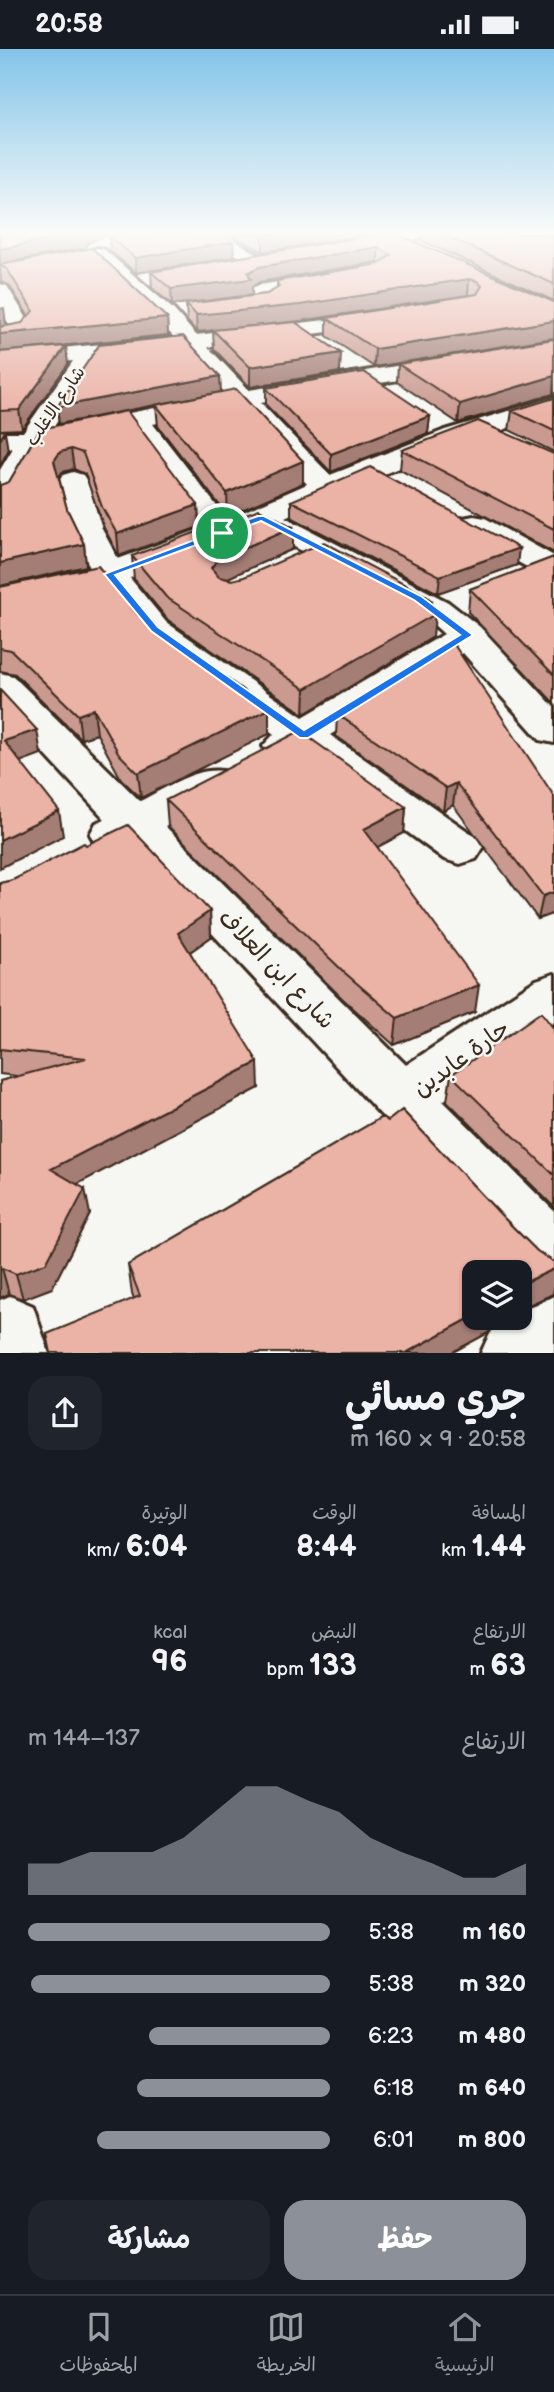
<!DOCTYPE html>
<html lang="ar">
<head>
<meta charset="utf-8">
<style>
  body { margin:0; font-family:"Balsamiq Sans","Playpen Sans Arabic",sans-serif; background:#20242c; color:#f1f3f6; direction:rtl; height:100vh; display:flex; flex-direction:column; font-size:26px; white-space:nowrap }
  * { box-sizing:border-box; margin:0 }
  p { font-size:23px; color:#9ea1a6 }
  .icon { flex:none; width:38px; height:38px; fill:none; stroke:currentColor; stroke-width:2; stroke-linecap:round; stroke-linejoin:round }
  .map { position:relative; height:1304px; overflow:hidden; direction:ltr }
  .drawer { display:flex; flex-direction:column; background:#171b24; flex:1 }
  .drawer>* { flex:none }
  .tools { position:absolute; left:462px; top:1211px; display:grid; gap:14px }
  .tools a { display:grid; place-items:center; width:70px; height:70px; border-radius:14px; background:#171b24; box-shadow:0 2px 5px #0004; font-size:35px }
  .pin { position:absolute; display:grid; place-items:center; width:60px; height:60px; color:#fff; margin:-30px; border:4px solid #fff; border-radius:50%; box-shadow:0 2px 7px #0007 }
  .round { display:grid; place-items:center; flex:none; width:74px; height:74px; border-radius:21px; background:#20242c }
  .headline { display:flex; align-items:center; justify-content:space-between; height:119px; padding:0 28px }
  h1 { font-size:38px; font-weight:700; line-height:52px }
  .metrics { display:grid; grid-template-columns:repeat(3,1fr); gap:10px; height:119px; padding:7px 28px }
  .metrics div { display:grid; align-content:center }
  .metrics b { font-size:30px; font-weight:700 }
  .metrics small { font-size:19px; font-weight:400 }
  .metrics p { font-size:19px }
  .chart { height:196px; padding:14px 28px }
  .chart p { display:flex; justify-content:space-between }
  .chart svg { width:100%; height:126px; margin-top:7px; fill:#8c9099; opacity:.7 }
  .primary-button { display:flex; gap:14px; margin-top:auto; padding:14px 28px }
  .primary-button a { flex:1; height:80px; border-radius:21px; background:#8c9099; color:#fff; font-size:28px; font-weight:700; line-height:80px; text-align:center }
  .primary-button a+a { background:#20242c; color:#f1f3f6 }
  ul { padding:0 28px; list-style:none; font-size:23px }
  li { display:grid; grid-template-columns:112px 84px 1fr; align-items:center; height:52px }
  li i { height:18px; border-radius:9px; background:#8c9099 }
  .status { display:flex; justify-content:space-between; align-items:center; height:49px; padding:0 35px; background:#171b24; direction:ltr }
  .status svg { height:19px; fill:currentColor }
  .tab-bar { display:flex; justify-content:space-around; align-items:center; height:98px; border-top:2px solid #363941; background:#171b24; font-size:19px; color:#9ea1a6 }
  .tab-bar a { display:grid; justify-items:center; gap:4px }
  .tab-bar .current { color:#8c9099 }
  .map>svg:first-child { display:block }
  .lines { fill:none; stroke-linecap:round; stroke-linejoin:round }
  .street-casing { stroke:#3b2a1e; stroke-width:6 }
  .street { fill:#f6f6f2; fill-rule:evenodd }
  .wall { fill:#ca998f; stroke:#3b2a1e; stroke-width:2 }
  .shaded-wall { fill:#a47d74; stroke:#3b2a1e; stroke-width:2 }
  .building { fill:#ebb2a6; stroke:#3b2a1e; stroke-width:2 }
  .route { fill:#1a73e8; stroke:#fff; stroke-width:2; fill-rule:evenodd }
  .labels { text-anchor:middle; stroke-width:5; stroke-linejoin:round; paint-order:stroke }
  .far-street-label { font-size:18px; fill:#3b2a1e; stroke:#f6f6f2 }
  .near-street-label { font-size:24px; fill:#3b2a1e; stroke:#f6f6f2 }
</style>
</head>
<body>
<div class="status"><b>20:58</b><svg viewBox="0 0 49 12"><path d="M0 12V9h3v3zM5 12V6h3v6zM10 12V3h3v9zM15 12V0h3v12zM26 1h20v11H26zM47 4h2v5h-2z"/></svg></div>
<div class="map">
<svg width="554" height="1304" viewBox="0 0 554 1304">
  <rect width="100%" height="100%" fill="#f6f6f2"/>
  <filter id="ink" filterUnits="userSpaceOnUse"><feTurbulence type="fractalNoise" baseFrequency=".0143" numOctaves="2"/><feDisplacementMap in="SourceGraphic" scale="14" xChannelSelector="R" yChannelSelector="G"/><feConvolveMatrix kernelMatrix="1 2 1 2 8 2 1 2 1" color-interpolation-filters="sRGB"/></filter>
  <g filter="url(#ink)">
    <g class="lines">
      <defs>
        <path id="street" d="M 201,185 L 224,185 L 271,213 L 269,217 L 255,217 Z
          M 388,185 L 426,185 L 417,190 L 353,202 L 344,197 L 347,193 Z
          M 98,199 L 105,201 L 174,261 L 196,286 L 377,265 L 385,266 L 388,271 L 385,276 L 377,277 L 208,298 L 249,341 L 554,291 L 554,305 L 261,354 L 330,426 L 445,381 L 554,348 L 554,364 C 462,393 372,427 285,468 L 448,553 L 480,578 L 554,658 L 554,694 L 540,691 L 463,604 L 330,686 L 476,788 L 483,799 L 476,810 L 460,815 L 444,810 L 300,704 L 283,710 L 269,706 L 263,697 L 274,685 L 142,587 L 101,537 L 0,560 L 0,540 L 90,519 L 72,480 L 59,432 L 63,426 L 73,423 L 83,426 L 87,432 L 102,480 L 118,510 L 203,479 L 130,379 L 41,397 L 10,453 L 0,456 L 0,421 L 13,399 L 0,399 L 0,383 L 23,383 L 73,312 L 0,319 L 0,305 L 174,288 L 91,209 L 89,205 L 91,201 ZM 185,300 L 226,345 L 53,379 L 99,309 ZM 237,358 L 307,435 L 227,470 L 153,375 ZM 259,479 L 424,567 L 444,585 L 303,668 L 166,573 L 130,529 Z
          M 327,225 L 334,227 L 337,231 L 334,235 L 260,248 L 253,246 L 250,242 L 253,238 L 260,236 Z
          M 0,235 L 7,237 L 33,279 L 24,289 L 0,294 L 0,280 L 10,278 L 0,259 Z
          M 474,467 L 485,469 L 554,507 L 554,526 L 538,524 L 463,483 L 459,476 L 463,469 Z
          M 0,624 L 13,627 L 140,752 C 167,739 198,715 229,723 L 235,733 L 229,743 L 165,777 L 406,1016 L 536,931 L 554,925 L 554,973 L 443,1052 L 554,1162 L 554,1237 L 532,1228 L 129,795 L 112,800 L 96,796 L 90,785 L 96,774 L 105,770 L 0,657 Z
          M 10,1247 L 33,1257 L 49,1304 L 0,1304 L 0,1251 Z
          M 554,1247 L 554,1304 L 481,1304 C 490,1284 495,1269 520,1269 L 520,1263 Z"/>
      </defs>
      <use href="#street" class="street-casing"/>
      <use href="#street" class="street"/>
    </g>
    <path class="wall" d="M 230,185 L 369,185 L 263,203 Z
      M 380,185 L 554,253 L 554,289 L 374,318 L 327,287 L 327,269 L 468,247 L 296,273 L 340,323 L 250,338 L 214,300 L 213,282 L 197,283 L 187,272 L 186,255 L 267,245 L 277,240 L 277,232 L 380,215 L 378,213 L 259,233 L 252,238 L 252,246 L 172,256 L 152,239 L 151,223 Z
      M 423,185 L 545,185 L 552,187 L 547,185 L 554,185 L 554,252 L 422,192 Z
      M 109,187 L 234,208 L 136,224 L 110,202 Z
      M 0,217 L 167,269 L 168,286 L 0,303 L 29,268 L 9,236 L 1,233 Z
      M 554,290 L 554,346 L 458,374 L 397,333 L 398,315 Z
      M 0,303 L 68,315 L 22,380 L 0,381 Z
      M 266,339 L 430,367 L 428,384 L 331,423 L 266,356 Z
      M 221,343 L 303,412 L 303,434 L 228,467 L 158,377 L 156,356 L 59,375 L 57,358 Z
      M 554,349 L 554,403 L 509,381 L 512,362 Z
      M 40,380 L 198,456 L 199,478 L 119,507 L 104,479 L 85,425 L 74,420 L 62,423 L 59,429 L 67,460 L 84,495 L 86,517 L 9,433 Z
      M 402,401 L 554,405 L 554,504 L 400,421 Z
      M 291,452 L 517,516 L 438,544 L 291,468 Z
      M 293,500 L 225,530 L 432,552 L 433,588 L 304,665 L 168,571 L 134,530 L 132,507 Z
      M 554,508 L 554,654 L 468,563 L 470,540 Z
      M 0,538 L 138,566 L 269,660 L 269,685 L 141,749 L 121,730 L 97,685 L 81,690 L 15,625 L 0,622 Z
      M 337,665 L 554,747 L 554,864 L 538,870 L 453,756 L 443,762 L 336,687 Z
      M 166,751 L 406,758 L 404,784 L 377,798 L 475,963 L 394,996 L 343,950 L 168,777 Z
      M 86,796 L 210,862 L 211,888 L 190,903 L 259,1039 L 77,1135 L 90,1165 L 52,1239 L 23,1250 L 9,1245 L 0,1249 L 0,1032 L 17,1027 L 0,1025 L 0,834 L 13,831 Z
      M 554,980 L 554,1158 L 447,1052 L 451,1026 Z
      M 402,1061 L 504,1169 L 537,1202 L 554,1213 L 554,1240 L 553,1245 L 520,1260 L 520,1223 L 474,1223 L 474,1269 L 510,1269 L 498,1273 L 488,1284 L 451,1304 L 51,1304 L 47,1285 L 134,1250 L 132,1244 L 128,1216 L 382,1068 L 388,1072 Z"/>
    <path class="shaded-wall" d="M 77,185 L 109,185 L 88,194 L 85,199 L 0,215 L 0,200 Z
      M 283,185 L 369,185 L 263,203 L 263,188 Z
      M 233,193 L 234,208 L 136,224 L 135,209 Z
      M 378,198 L 378,213 L 259,233 L 252,238 L 252,246 L 172,256 L 171,240 L 259,218 Z
      M 469,230 L 468,246 L 300,272 L 197,283 L 196,266 Z
      M 4,259 L 6,276 L 0,278 L 0,260 Z
      M 167,269 L 168,286 L 0,303 L 0,285 Z
      M 554,272 L 554,289 L 374,318 L 375,300 Z
      M 66,297 L 68,315 L 22,380 L 19,361 Z
      M 341,304 L 340,323 L 250,338 L 250,318 Z
      M 220,327 L 221,343 L 59,375 L 57,358 Z
      M 554,327 L 553,345 L 458,374 L 460,355 Z
      M 430,367 L 428,384 L 331,423 L 331,405 Z
      M 5,382 L 8,402 L 0,416 L 0,391 Z
      M 71,400 L 74,420 L 62,423 L 56,433 L 54,412 L 60,403 Z
      M 303,412 L 303,434 L 228,467 L 227,444 Z
      M 198,456 L 199,478 L 119,507 L 117,485 Z
      M 293,478 L 293,500 L 219,533 L 211,519 L 218,510 Z
      M 84,495 L 86,517 L 0,537 L 0,514 Z
      M 519,499 L 517,516 L 438,544 L 440,527 Z
      M 432,552 L 430,568 L 435,565 L 433,588 L 304,665 L 305,640 Z
      M 94,660 L 97,685 L 81,690 L 78,666 Z
      M 269,660 L 269,685 L 141,749 L 138,724 Z
      M 37,681 L 41,705 L 9,717 L 4,692 Z
      M 456,734 L 453,756 L 443,762 L 446,739 Z
      M 406,758 L 404,784 L 363,806 L 364,780 Z
      M 59,762 L 63,787 L 0,819 L 0,791 Z
      M 554,843 L 554,864 L 538,870 L 543,847 Z
      M 210,862 L 211,888 L 180,910 L 178,884 Z
      M 479,936 L 475,963 L 394,996 L 397,969 Z
      M 258,1013 L 259,1039 L 57,1146 L 51,1120 Z
      M 85,1140 L 90,1165 L 52,1239 L 23,1250 L 16,1225 Z
      M 2,1219 L 9,1245 L 0,1249 L 0,1220 Z
      M 554,1220 L 554,1240 L 553,1245 L 520,1260 L 520,1241 L 526,1233 Z
      M 474,1267 L 474,1269 L 510,1269 L 498,1273 L 488,1284 L 451,1304 L 406,1304 Z"/>
    <path class="building" d="M 0,185 L 77,185 L 0,200 Z
      M 117,185 L 220,185 L 233,193 L 135,209 L 109,187 Z
      M 257,185 L 283,185 L 263,188 Z
      M 380,185 L 397,185 L 554,253 L 554,272 L 375,300 L 327,269 L 477,245 L 482,237 L 477,232 L 469,230 L 300,256 L 196,266 L 186,255 L 267,245 L 279,238 L 277,232 L 379,215 L 391,206 L 378,198 L 259,218 L 248,224 L 251,230 L 171,240 L 151,223 Z
      M 441,185 L 545,185 L 554,188 L 554,235 Z
      M 92,199 L 167,269 L 0,285 L 0,278 L 22,274 L 33,262 L 7,220 L 0,216 Z
      M 295,273 L 341,304 L 250,318 L 213,281 Z
      M 183,287 L 220,327 L 57,358 L 99,296 Z
      M 554,290 L 554,327 L 460,355 L 398,315 Z
      M 66,297 L 19,361 L 0,362 L 0,303 Z
      M 364,323 L 430,367 L 331,405 L 266,339 Z
      M 236,340 L 303,412 L 227,444 L 156,356 Z
      M 554,349 L 554,382 L 512,362 Z
      M 127,362 L 198,456 L 117,485 L 102,458 L 83,404 L 71,400 L 60,403 L 54,412 L 67,460 L 84,495 L 0,514 L 0,436 L 9,433 L 40,380 Z
      M 478,372 L 554,405 L 554,480 L 402,401 Z
      M 0,381 L 5,382 L 0,391 Z
      M 370,418 L 519,499 L 440,527 L 291,452 Z
      M 259,460 L 293,478 L 218,510 L 211,519 L 219,528 L 232,531 L 244,528 L 324,493 L 425,546 L 432,552 L 429,555 L 435,565 L 305,640 L 166,548 L 132,507 Z
      M 554,508 L 554,626 L 470,540 Z
      M 98,517 L 138,566 L 269,660 L 138,724 L 119,705 L 94,660 L 78,666 L 11,601 L 0,599 L 0,538 Z
      M 453,594 L 554,747 L 554,843 L 543,847 L 456,734 L 446,739 L 337,665 Z
      M 0,641 L 37,681 L 4,692 L 59,762 L 0,791 Z
      M 300,682 L 406,758 L 364,780 L 479,936 L 397,969 L 345,924 L 166,751 Z
      M 128,776 L 210,862 L 178,884 L 258,1013 L 51,1120 L 85,1140 L 46,1214 L 16,1225 L 2,1219 L 0,1220 L 0,1032 L 86,1009 L 0,1000 L 0,834 L 13,831 L 84,794 L 86,796 Z
      M 541,963 L 554,980 L 554,1126 L 451,1026 Z
      M 402,1061 L 504,1169 L 537,1202 L 554,1213 L 554,1220 L 526,1233 L 525,1239 L 520,1241 L 520,1223 L 474,1223 L 474,1267 L 406,1304 L 51,1304 L 47,1285 L 140,1247 L 128,1216 L 382,1068 L 388,1072 Z"/>
  </g>
  <linearGradient id="sky" x2="0" y2="1"><stop stop-color="#83c4e9"/><stop offset="0.5" stop-color="#fbfbf9"/><stop offset="1" stop-color="#fbfbf9" stop-opacity="0"/></linearGradient>
  <rect width="554" height="368" fill="url(#sky)"/>
  <path class="route" d="M 258,467 L 264,467 L 421,547 L 473,586 L 308,689 L 300,689 L 151,582 L 104,525 ZM 261,472 L 414,551 L 460,586 L 304,681 L 158,578 L 115,526 Z"/>
  <g class="labels">
    <g class="far-street-label">
      <text transform="translate(55 357) rotate(-56)" y="6">شارع الاغلب</text>
    </g>
    <g class="near-street-label">
      <text transform="translate(277 920) rotate(46)" y="8">شارع ابن العلاف</text>
      <text transform="translate(461 1009) rotate(-36)" y="8">حارة عابدين</text>
    </g>
  </g>
</svg>
<div class="tools">
<a><svg class="icon" aria-label="layers" viewBox="0 0 24 24"><path d="M12 4l9 5-9 5-9-5zM3 14l9 5 9-5"/></svg></a>
</div>
<div class="pin" style="left:222px;top:484px;background:#1e9e55"><svg class="icon" aria-label="arrive" viewBox="0 0 24 24"><path d="M6 21V4h12l-3 4 3 4H6"/></svg></div>
</div>
<section class="drawer">
<div class="headline"><div><h1>جري مسائي</h1><p>20:58 · 9 × 160 m</p></div><a class="round"><svg class="icon" aria-label="share" viewBox="0 0 24 24"><path d="M12 15V3M7 8l5-5 5 5M5 13v7h14v-7"/></svg></a></div>
<div class="metrics">
<div><p>المسافة</p><b>1.44<small> km</small></b></div>
<div><p>الوقت</p><b>8:44</b></div>
<div><p>الوتيرة</p><b>6:04<small> /km</small></b></div>
</div>
<div class="metrics">
<div><p>الارتفاع</p><b>63<small> m</small></b></div>
<div><p>النبض</p><b>133<small> bpm</small></b></div>
<div><p>kcal</p><b>96</b></div>
</div>
<div class="chart"><p><span>الارتفاع</span>137–144 m</p>
<svg viewBox="0 0 160 44" preserveAspectRatio="none"><path d="M0 44V33L10 33L20 29L30 29L40 29L50 24L60 15L70 6L80 6L90 11L100 15L110 24L120 29L130 33L140 38L150 38L160 33V44z"/></svg>
</div>
<ul>
<li><b>160 m</b>5:38<i style="width:100%"></i></li>
<li><b>320 m</b>5:38<i style="width:99%"></i></li>
<li><b>480 m</b>6:23<i style="width:60%"></i></li>
<li><b>640 m</b>6:18<i style="width:64%"></i></li>
<li><b>800 m</b>6:01<i style="width:77%"></i></li>
</ul>
<div class="primary-button"><a>حفظ</a><a>مشاركة</a></div>
</section>
<nav class="tab-bar">
<a class="current"><svg class="icon" aria-label="home" viewBox="0 0 24 24"><path d="M3 11l9-7 9 7M6 9v11h12V9"/></svg>الرئيسية</a>
<a><svg class="icon" aria-label="map" viewBox="0 0 24 24"><path d="M3 6l6-2 6 2 6-2v14l-6 2-6-2-6 2zM9 4v14M15 6v14"/></svg>الخريطة</a>
<a><svg class="icon" aria-label="saved" viewBox="0 0 24 24"><path d="M7 4h10v16l-5-4-5 4z"/></svg>المحفوظات</a>
</nav>
</body>
</html>
